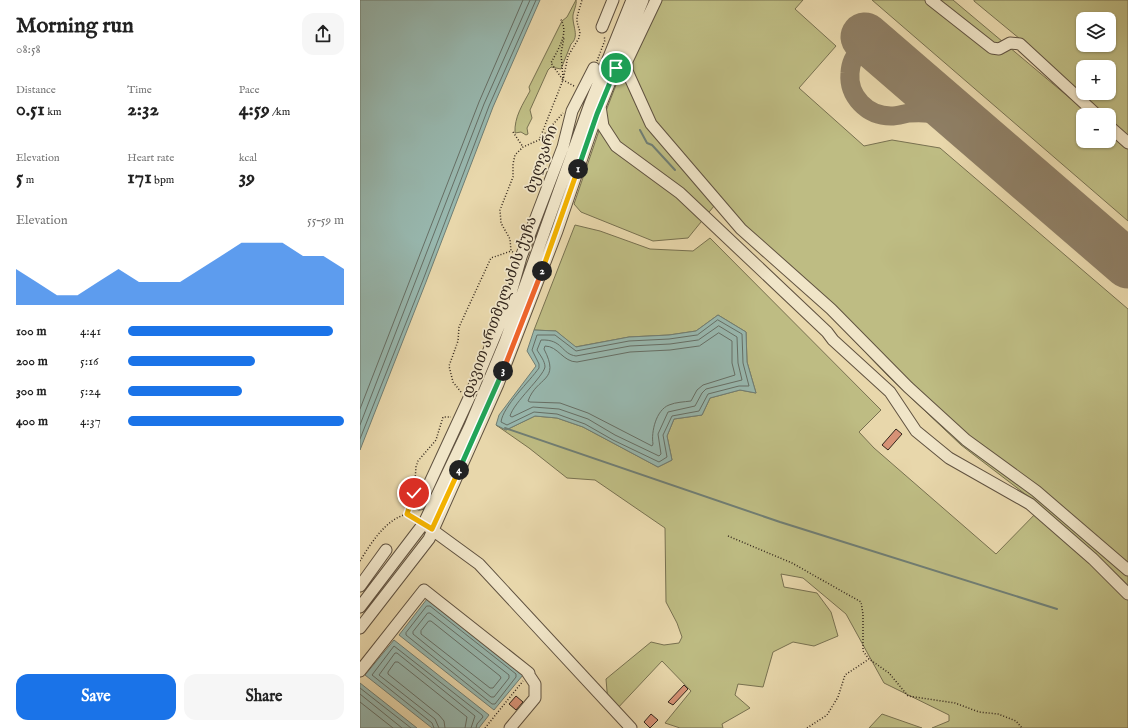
<!DOCTYPE html>
<html lang="en">
<head>
<meta charset="utf-8">
<style>
  body { margin:0; font-family:"IM FELL English","Noto Serif Georgian",serif; background:#f6f6f6; color:#222; height:100vh; display:flex; flex-direction:column; font-size:15px; white-space:nowrap }
  * { box-sizing:border-box; margin:0 }
  p { font-size:13px; color:#767676 }
  .icon { flex:none; width:22px; height:22px; fill:none; stroke:currentColor; stroke-width:2; stroke-linecap:round; stroke-linejoin:round }
  .map { position:relative; flex:1; overflow:hidden }
  .drawer { display:flex; flex-direction:column; background:#fff; width:360px }
  .drawer>* { flex:none }
  .controls { position:absolute; left:716px; top:12px; display:grid; gap:8px }
  .controls a { display:grid; place-items:center; width:40px; height:40px; border-radius:8px; background:#fff; box-shadow:0 1px 3px #0004; font-size:20px }
  .pin { position:absolute; display:grid; place-items:center; width:34px; height:34px; color:#fff; margin:-17px; border:2px solid #fff; border-radius:50%; box-shadow:0 1px 4px #0007 }
  .km { position:absolute; width:20px; height:20px; margin:-10px; border-radius:50%; background:#222; color:#fff; font-size:11px; line-height:20px; text-align:center }
  .round { display:grid; place-items:center; flex:none; width:42px; height:42px; border-radius:12px; background:#f6f6f6 }
  .head { display:flex; align-items:center; justify-content:space-between; height:68px; padding:0 16px }
  h1 { font-size:22px; font-weight:700; line-height:30px }
  .stats { display:grid; grid-template-columns:repeat(3,1fr); gap:6px; height:68px; padding:4px 16px }
  .stats div { display:grid; align-content:center }
  .stats b { font-size:20px; font-weight:700 }
  .stats small { font-size:11px; font-weight:400 }
  .stats p { font-size:11px }
  .chart { height:112px; padding:8px 16px }
  .chart p { display:flex; justify-content:space-between }
  .chart svg { width:100%; height:72px; margin-top:4px; fill:#1a73e8; opacity:.7 }
  .primary-button { display:flex; gap:8px; margin-top:auto; padding:8px 16px }
  .primary-button a { flex:1; height:46px; border-radius:12px; background:#1a73e8; color:#fff; font-size:16px; font-weight:700; line-height:46px; text-align:center }
  .primary-button a+a { background:#f6f6f6; color:#222 }
  ul { padding:0 16px; list-style:none; font-size:13px }
  li { display:grid; grid-template-columns:64px 48px 1fr; align-items:center; height:30px }
  li i { height:10px; border-radius:5px; background:#1a73e8 }
  main { display:flex; flex:1; min-height:0 }
  .map>svg:first-child { display:block }
  .green { fill:#bebc83; stroke:#787150; fill-rule:evenodd }
  .water { fill:#98b8af; stroke:#707e74 }
  .lines { fill:none; stroke-linecap:round; stroke-linejoin:round }
  .shore { stroke:#666f66; stroke-width:1 }
  .stream { stroke:#707e74; stroke-width:2 }
  .taxiway { stroke:#8e7e64; stroke-width:19 }
  .runway { stroke:#8e7e64; stroke-width:49 }
  .building { fill:#d79276; stroke:#33261c }
  .minor-casing { stroke:#605240; stroke-width:13 }
  .path { stroke:#33261c; stroke-width:1.5; stroke-dasharray:1 2; stroke-linecap:butt }
  .minor { stroke:#f0e5c8; stroke-width:11 }
  .split-1-casing { stroke:#fff; stroke-width:8 }
  .split-2-casing { stroke:#fff; stroke-width:8 }
  .split-3-casing { stroke:#fff; stroke-width:8 }
  .split-4-casing { stroke:#fff; stroke-width:8 }
  .split-5-casing { stroke:#fff; stroke-width:8 }
  .split-1 { stroke:#22a559; stroke-width:5 }
  .split-2 { stroke:#f5b400; stroke-width:5 }
  .split-3 { stroke:#f0652b; stroke-width:5 }
  .split-4 { stroke:#22a559; stroke-width:5 }
  .split-5 { stroke:#f5b400; stroke-width:5 }
  .labels { text-anchor:middle; stroke-width:3.5; stroke-linejoin:round; paint-order:stroke }
  .street-label { font-size:15px; fill:#33261c; stroke:#f0e5c8 }
</style>
</head>
<body>
<main>
<section class="drawer">
<div class="head"><div><h1>Morning run</h1><p>08:58</p></div><a class="round"><svg class="icon" aria-label="share" viewBox="0 0 24 24"><path d="M12 15V3M7 8l5-5 5 5M5 13v7h14v-7"/></svg></a></div>
<div class="stats">
<div><p>Distance</p><b>0.51<small> km</small></b></div>
<div><p>Time</p><b>2:32</b></div>
<div><p>Pace</p><b>4:59<small> /km</small></b></div>
</div>
<div class="stats">
<div><p>Elevation</p><b>5<small> m</small></b></div>
<div><p>Heart rate</p><b>171<small> bpm</small></b></div>
<div><p>kcal</p><b>39</b></div>
</div>
<div class="chart"><p><span>Elevation</span>55–59 m</p>
<svg viewBox="0 0 160 44" preserveAspectRatio="none"><path d="M0 44V22L10 30L20 38L30 38L40 30L50 22L60 30L70 30L80 30L90 22L100 14L110 6L120 6L130 6L140 14L150 14L160 22V44z"/></svg>
</div>
<ul>
<li><b>100 m</b>4:41<i style="width:95%"></i></li>
<li><b>200 m</b>5:16<i style="width:59%"></i></li>
<li><b>300 m</b>5:24<i style="width:53%"></i></li>
<li><b>400 m</b>4:37<i style="width:100%"></i></li>
</ul>
<div class="primary-button"><a>Save</a><a>Share</a></div>
</section>
<div class="map">
<svg width="768" height="728" viewBox="0 0 768 728">
  <rect width="100%" height="100%" fill="#e8d7ab"/>
  <filter id="stains"><feTurbulence type="fractalNoise" baseFrequency=".005" numOctaves="4"/><feColorMatrix values="0 0 0 0 .2 0 0 0 0 .09 0 0 0 0 .02 0 0 0 .5 -.17"/></filter>
  <radialGradient id="worn" r=".72"><stop offset=".6" stop-color="#630" stop-opacity="0"/><stop offset="1" stop-color="#630" stop-opacity=".3"/></radialGradient>
  <path class="green" d="M 216,0 C 217,4 214,10 213,15 C 212,26 220,36 211,44 L 201,69 L 191,67 L 188,70 L 170,110 L 172,118 L 167,128 L 168,134 L 166,135 L 161,132 L 155,133 C 154,117 163,104 170,91 L 169,87 L 202,21 L 207,17 Z
    M 289,0 L 443,0 L 435,9 L 476,46 L 439,88 L 504,146 L 532,140 L 580,148 L 768,309 L 768,728 L 572,728 L 589,721 L 589,715 L 524,683 L 486,614 L 443,578 L 421,574 L 424,587 L 457,593 L 471,612 L 478,636 L 454,646 L 433,642 L 413,652 L 403,687 L 378,684 L 375,695 L 390,708 L 362,724 L 363,728 L 320,728 L 305,723 L 331,691 L 302,661 L 255,711 L 248,703 L 246,679 L 291,642 L 304,645 L 319,643 L 322,637 L 317,623 L 306,602 L 305,528 L 235,480 L 207,478 L 169,448 L 136,425 L 146,430 L 175,416 L 197,418 L 223,427 L 298,467 L 312,460 L 307,436 L 314,419 L 342,415 L 350,398 L 380,390 L 396,393 L 387,362 L 386,332 L 358,315 L 336,331 L 309,335 L 269,337 L 215,347 L 196,331 L 174,330 L 215,225 L 240,231 L 290,249 L 333,251 L 350,238 L 521,410 L 499,432 L 514,448 L 636,554 L 682,507 L 601,445 L 528,376 L 463,308 L 354,206 L 328,238 L 293,241 L 221,212 L 214,204 L 244,116 Z
    M 512,0 L 593,0 L 730,115 L 723,115 L 723,141 L 749,141 L 749,131 L 768,147 L 768,221 Z
    M 614,0 L 768,0 L 768,137 L 749,121 L 749,115 L 743,115 L 686,66 L 660,39 L 614,1 ZM 723,19 L 749,19 L 749,45 L 723,45 ZM 723,67 L 749,67 L 749,93 L 723,93 Z
    M 522,714 L 562,728 L 509,728 Z"/>
  <path class="water" d="M 0,0 L 180,0 L 133,107 L 66,282 L 0,450 Z
    M 358,315 L 386,332 L 387,362 L 396,393 L 380,390 L 350,398 L 342,415 L 314,419 L 307,436 L 312,460 L 298,467 L 223,427 L 197,418 L 175,416 L 146,430 L 136,425 L 139,415 L 176,366 L 167,351 L 174,330 L 196,331 L 216,347 L 269,337 L 309,335 L 336,331 Z
    M 67,599 L 163,675 L 134,710 L 39,635 Z
    M 34,640 L 129,715 L 119,728 L 72,728 L 5,675 Z
    M 0,683 L 57,728 L 0,728 Z"/>
  <g class="lines">
    <path class="shore" d="M 358,320 L 382,334 L 383,363 L 389,386 L 379,386 L 348,394 L 339,411 L 312,416 L 303,435 L 307,457 L 299,462 L 253,440 L 225,424 L 197,414 L 174,412 L 147,425 L 141,422 C 143,406 170,381 179,368 L 179,364 L 172,350 L 177,335 L 195,335 L 216,351 L 269,341 L 309,339 L 337,335 Z
      M 359,326 L 377,337 L 378,363 L 382,380 L 346,389 L 342,393 L 335,406 L 308,412 L 298,434 L 301,454 L 299,456 L 255,435 L 228,419 L 199,409 L 173,407 L 152,417 L 150,416 C 154,402 183,377 185,367 C 185,361 180,355 177,350 L 181,340 C 203,339 201,354 216,356 L 270,346 L 310,344 L 338,340 Z
      M 359,333 L 372,341 L 372,363 L 375,375 L 343,385 L 337,390 L 331,401 C 324,402 316,402 309,405 C 296,410 291,432 293,444 L 292,446 L 228,413 L 200,403 L 170,402 L 168,401 C 177,376 201,382 184,349 L 185,346 C 198,346 203,362 217,362 L 270,352 L 310,350 L 339,346 Z
      M 0,409 L 119,102 L 163,0
      M 0,425 L 124,104 L 170,0
      M 0,439 L 63,280 L 129,106 L 176,0
      M 67,606 L 70,606 L 156,674 L 156,677 L 135,704 L 132,704 L 46,635 L 46,633 Z
      M 68,613 L 70,613 L 149,675 L 149,678 L 134,697 L 131,697 L 53,634 L 53,632 Z
      M 69,621 L 71,621 L 140,676 L 141,678 L 133,688 L 130,688 L 61,634 L 61,631 Z
      M 0,688 L 51,728
      M 0,694 L 42,728
      M 0,702 L 33,728
      M 74,728 L 72,723 L 12,675 L 34,646 L 122,715 L 123,717 L 117,724 L 116,728
      M 79,728 L 75,719 L 19,675 L 35,653 L 37,653 L 115,716 L 111,728
      M 85,728 L 84,721 L 79,715 L 28,674 L 28,672 L 35,662 L 38,662 L 107,717 L 105,728"/>
    <path class="stream" d="M 280,130 L 287,143 L 292,145 L 315,170
      M 145,428 L 420,522 L 697,609"/>
    <path class="taxiway" d="M 619,135 C 614,130 607,122 600,120 C 585,114 565,112 549,113 C 543,114 537,116 531,116 C 507,116 488,96 490,73 C 491,51 508,43 525,35 L 568,74 L 624,139"/>
    <path class="runway" d="M 505,37 L 768,264"/>
  </g>
  <path class="building" d="M 536,429 L 542,434 L 528,450 L 522,445 Z
    M 324,685 L 328,689 L 313,705 L 308,702 Z
    M 156,696 L 163,702 L 156,710 L 149,704 Z
    M 291,714 L 298,720 L 290,728 L 284,722 Z"/>
  <g class="lines">
    <defs>
      <path id="minor" d="M 296,0 L 267,61 L 267,71 L 291,124 L 381,229 L 471,309 L 548,387 L 606,440 L 676,491 L 768,570
        M 571,0 L 632,48 L 639,49 L 650,43 L 660,44 L 737,115
        M 242,27 L 253,0
        M 240,106 L 243,126 L 256,146 L 320,193 L 467,332 L 473,340 L 530,392 L 556,431 L 589,458 L 670,504 L 733,559 L 768,594
        M 749,126 L 768,143
        M 60,504 L 109,398 L 147,307 L 161,257 L 203,147 L 212,111 L 234,68
        M 67,526 L 119,564 L 271,728
        M 0,586 L 26,550
        M 0,607 L 64,523 L 110,426 L 145,342 L 230,104 L 272,0
        M 0,628 L 69,539 L 138,384 L 197,231 L 237,114 L 283,0
        M 0,671 L 64,590 L 169,673 L 167,672 L 175,684 L 175,698 L 150,728"/>
    </defs>
    <use href="#minor" class="minor-casing"/>
    <path class="path" d="M 237,61 L 245,40 L 244,36
      M 203,78 L 201,53 L 204,38
      M 214,86 L 203,80 L 208,56 L 219,38 L 220,32 L 217,22 L 217,17 L 222,0
      M 153,132 L 163,147
      M 180,138 L 203,80 L 191,63 C 198,49 210,33 200,18
      M 153,252 L 151,251 L 150,239 L 141,223 L 140,210 L 153,177 L 153,164 L 155,155 L 163,147 L 179,140 L 203,113
      M 101,392 L 93,382 L 89,366 L 98,341 L 99,327 L 131,258 L 151,251
      M 47,514 L 54,493 L 56,467 L 58,461 L 76,440 L 83,417 L 91,417
      M 368,536 L 432,563 L 501,602 L 503,614 L 503,651 L 509,659 L 529,673 L 548,696 L 595,703 L 619,712 L 638,714 L 656,721 L 662,728
      M 0,561 C 11,543 26,519 47,514 L 55,519
      M 125,728 L 163,681
      M 447,728 L 467,715 L 478,697 L 485,675 L 509,659"/>
    <use href="#minor" class="minor"/>
  </g>
  <g class="lines">
    <defs>
      <path id="split-1" d="M 218,169 L 237,114 L 256,68"/>
      <path id="split-2" d="M 182,271 L 218,169"/>
      <path id="split-3" d="M 143,371 L 182,271"/>
      <path id="split-4" d="M 99,470 L 143,371"/>
      <path id="split-5" d="M 54,493 L 47,514 L 72,529 L 99,470"/>
    </defs>
    <use href="#split-1" class="split-1-casing"/>
    <use href="#split-2" class="split-2-casing"/>
    <use href="#split-3" class="split-3-casing"/>
    <use href="#split-4" class="split-4-casing"/>
    <use href="#split-5" class="split-5-casing"/>
    <use href="#split-1" class="split-1"/>
    <use href="#split-2" class="split-2"/>
    <use href="#split-3" class="split-3"/>
    <use href="#split-4" class="split-4"/>
    <use href="#split-5" class="split-5"/>
  </g>
  <g class="labels">
    <g class="street-label">
      <text transform="translate(181 159) rotate(-71)" y="5">ბულვარი</text>
      <text transform="translate(139 307) rotate(-70)" y="5">დავით ართმელაძის ქუჩა</text>
    </g>
  </g>
  <rect width="100%" height="100%" filter="url(#stains)"/>
  <rect width="100%" height="100%" fill="url(#worn)"/>
</svg>
<div class="controls">
<a><svg class="icon" aria-label="layers" viewBox="0 0 24 24"><path d="M12 4l9 5-9 5-9-5zM3 14l9 5 9-5"/></svg></a>
<a>+</a>
<a>−</a>
</div>
<div class="pin" style="left:256px;top:68px;background:#1e9e55"><svg class="icon" aria-label="arrive" viewBox="0 0 24 24"><path d="M6 21V4h12l-3 4 3 4H6"/></svg></div>
<div class="pin" style="left:54px;top:493px;background:#d93025"><svg class="icon" aria-label="check" viewBox="0 0 24 24"><path d="M5 12l5 5 9-10"/></svg></div>
<b class="km" style="left:218px;top:169px">1</b>
<b class="km" style="left:182px;top:271px">2</b>
<b class="km" style="left:143px;top:371px">3</b>
<b class="km" style="left:99px;top:470px">4</b>
</div>
</main>
</body>
</html>
